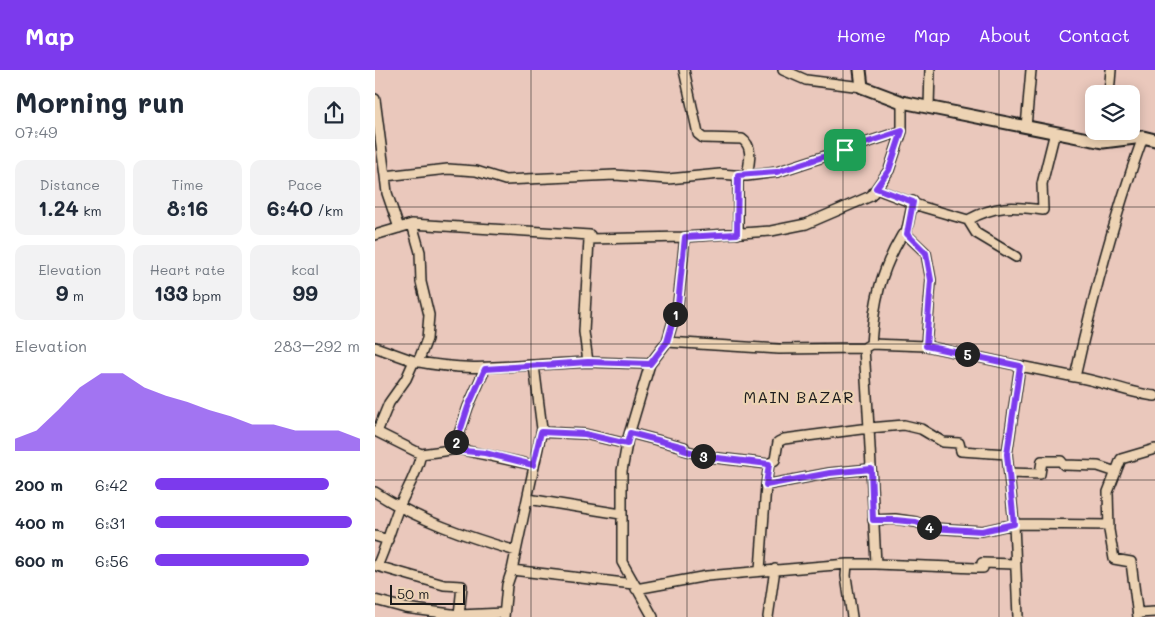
<!DOCTYPE html>
<html lang="en">
<head>
<meta charset="utf-8">
<style>
  body { margin:0; font-family:Mali,sans-serif; background:#f2f2f3; color:#1f2937; height:100vh; display:flex; flex-direction:column; font-size:19px; white-space:nowrap }
  * { box-sizing:border-box; margin:0 }
  p { font-size:16px; color:#747a83 }
  .icon { flex:none; width:28px; height:28px; fill:none; stroke:currentColor; stroke-width:2; stroke-linecap:round; stroke-linejoin:round }
  .map { position:relative; flex:1; overflow:hidden }
  .details { display:flex; flex-direction:column; background:#fff; width:375px }
  .details>* { flex:none }
  .buttons { position:absolute; left:710px; top:15px; display:grid; gap:10px }
  .buttons a { display:grid; place-items:center; width:55px; height:55px; border-radius:10px; background:#fff; box-shadow:0 2px 12px #0003; font-size:25px }
  .scale { position:absolute; left:15px; bottom:12px; width:75px; box-sizing:border-box; padding-left:5px; border:2px solid #1c1c1c; border-top:0; font-size:14px; line-height:18px; white-space:nowrap; color:#1c1c1c; -webkit-text-stroke:4px #edd3b4; paint-order:stroke }
  .pin { position:absolute; display:grid; place-items:center; width:42px; height:42px; color:#fff; margin:-21px; border-radius:10px; box-shadow:0 2px 8px #0006 }
  .km { position:absolute; width:25px; height:25px; margin:-12px; border-radius:50%; background:#222; color:#fff; font-size:14px; line-height:25px; text-align:center }
  .round { display:grid; place-items:center; flex:none; width:52px; height:52px; border-radius:10px; background:#f2f2f3 }
  .headline { display:flex; align-items:center; justify-content:space-between; height:85px; padding:0 15px }
  h1 { font-size:28px; font-weight:700; line-height:38px }
  .figures { display:grid; grid-template-columns:repeat(3,1fr); gap:8px; height:85px; padding:5px 15px }
  .figures div { display:grid; align-content:center; border-radius:10px; background:#f2f2f3; text-align:center }
  .figures b { font-size:21px; font-weight:700 }
  .figures small { font-size:14px; font-weight:400 }
  .figures p { font-size:14px }
  .chart { height:140px; padding:10px 15px }
  .chart p { display:flex; justify-content:space-between }
  .chart svg { width:100%; height:90px; margin-top:5px; fill:#7c3aed; opacity:.7 }
  ul { padding:0 15px; list-style:none; font-size:16px }
  li { display:grid; grid-template-columns:80px 60px 1fr; align-items:center; height:38px }
  li i { height:12px; border-radius:6px; background:#7c3aed }
  header { display:flex; align-items:center; gap:30px; box-sizing:border-box; height:70px; padding:0 25px; background:#7c3aed; color:#fff }
  header strong { font-size:24px }
  nav { display:flex; gap:28px; margin-inline-start:auto; font-size:18px }
  main { display:flex; flex:1; min-height:0 }
  .map>svg:first-child { display:block }
  .lines { fill:none; stroke-linecap:round; stroke-linejoin:round }
  .minor-casing { stroke:#1c1c1c; stroke-width:12 }
  .secondary-casing { stroke:#1c1c1c; stroke-width:15 }
  .minor { stroke:#edd3b4; stroke-width:9 }
  .secondary { stroke:#edd3b4; stroke-width:11 }
  .route-casing { stroke:#fff; stroke-width:10 }
  .route { stroke:#7c3aed; stroke-width:6 }
  .grid { fill:none; stroke:#1c1c1c; stroke-width:1; stroke-opacity:0.55 }
  .labels { text-anchor:middle; stroke-width:4.5; stroke-linejoin:round; paint-order:stroke }
  .neighbourhood-label { font-size:16px; letter-spacing:1px; fill:#1c1c1c; stroke:#edd3b4 }
</style>
</head>
<body>
<header>
<strong>Map</strong>
<nav><a>Home</a><a>Map</a><a>About</a><a>Contact</a></nav>
</header>
<main>
<section class="details">
<div class="headline"><div><h1>Morning run</h1><p>07:49</p></div><a class="round"><svg class="icon" aria-label="share" viewBox="0 0 24 24"><path d="M12 15V3M7 8l5-5 5 5M5 13v7h14v-7"/></svg></a></div>
<div class="figures">
<div><p>Distance</p><b>1.24<small> km</small></b></div>
<div><p>Time</p><b>8:16</b></div>
<div><p>Pace</p><b>6:40<small> /km</small></b></div>
</div>
<div class="figures">
<div><p>Elevation</p><b>9<small> m</small></b></div>
<div><p>Heart rate</p><b>133<small> bpm</small></b></div>
<div><p>kcal</p><b>99</b></div>
</div>
<div class="chart"><p><span>Elevation</span>283–292 m</p>
<svg viewBox="0 0 160 44" preserveAspectRatio="none"><path d="M0 44V38L10 34L20 24L30 13L40 6L50 6L60 13L70 17L80 20L90 24L100 27L110 31L120 31L130 34L140 34L150 34L160 38V44z"/></svg>
</div>
<ul>
<li><b>200 m</b>6:42<i style="width:85%"></i></li>
<li><b>400 m</b>6:31<i style="width:96%"></i></li>
<li><b>600 m</b>6:56<i style="width:75%"></i></li>
</ul>
</section>
<div class="map">
<svg width="780" height="547" viewBox="0 0 780 547">
  <rect width="100%" height="100%" fill="#eac8bc"/>
  <filter id="ink" filterUnits="userSpaceOnUse"><feTurbulence type="fractalNoise" baseFrequency=".02" numOctaves="2"/><feDisplacementMap in="SourceGraphic" scale="10" xChannelSelector="R" yChannelSelector="G"/><feConvolveMatrix kernelMatrix="1 2 1 2 8 2 1 2 1" color-interpolation-filters="sRGB"/></filter>
  <g filter="url(#ink)">
    <g class="lines">
      <defs>
        <path id="minor" d="M 309,0 L 323,64 L 328,68 L 367,69 C 379,77 374,93 372,106
          M 408,0 L 431,10 L 487,17
          M 734,24 L 736,0
          M 0,29 L 10,106
          M 554,37 L 555,0
          M 651,57 L 656,0
          M 768,67 C 740,145 718,226 700,307 C 728,311 753,323 780,326
          M 728,72 L 729,61
          M 501,119 L 548,137 L 593,150 L 601,163 L 641,187
          M 593,150 C 620,135 637,136 668,140 L 667,114 L 680,62
          M 37,154 L 45,182 L 46,212 L 54,245 L 52,269 L 43,292
          M 24,158 L 12,123 L 10,106 L 73,99 L 101,101 L 130,110 L 240,105 L 293,109 L 345,104 L 372,106 L 402,102 L 527,61
          M 363,164 L 363,105
          M 531,164 L 538,131
          M 0,165 L 37,154 L 215,165 L 214,169
          M 496,274 C 499,232 505,202 527,165 L 531,164 L 551,183 L 556,210 L 551,276
          M 0,277 L 39,291
          M 489,278 L 404,279 L 292,272 L 303,234 L 310,167 L 396,161 L 431,154 L 496,126 L 514,100 L 527,61 L 527,32
          M 275,294 L 213,292 L 209,262 L 214,169 L 310,167
          M 0,361 L 2,362 L 14,333 L 31,309 L 39,291 C 84,300 113,298 159,295
          M 2,362 L 46,384 L 83,379 L 158,395
          M 166,362 L 210,364 L 252,374
          M 255,363 L 309,377 L 309,380 L 334,387 L 394,394 L 400,390 L 403,372 L 409,369 L 494,358 L 489,278 L 496,274 L 551,276 L 645,296
          M 79,379 L 93,337 L 110,299
          M 46,384 C 42,404 32,419 24,437 C 16,457 11,477 2,496 L 69,515 L 87,516 L 84,545 L 129,543
          M 394,394 L 391,415 L 455,403 L 495,399
          M 634,403 L 665,404 L 667,391 L 686,391 L 689,395 L 723,396 L 741,402
          M 0,422 C 42,450 93,467 141,481
          M 153,429 L 246,444
          M 498,450 L 520,449 L 541,452 L 556,458 L 607,461 L 639,454 L 632,384 L 645,296 L 700,307
          M 0,466 L 13,470
          M 501,494 L 601,498 L 608,498 L 607,493 L 640,494
          M 137,500 L 258,514
          M 385,500 L 391,415
          M 261,519 L 332,506 L 472,494
          M 0,530 L 30,538 L 84,545
          M 763,543 L 780,542
          M 129,547 L 132,515 L 137,500 L 167,359 L 159,295 L 213,292
          M 278,547 L 247,492 L 247,401 L 253,368 L 275,294 L 292,272
          M 393,547 L 400,499
          M 477,547 L 471,506 L 472,494 L 501,494 L 494,358 L 529,355 L 546,359 L 568,372 L 584,373 L 586,381 L 632,384
          M 643,547 L 639,454 L 734,455
          M 763,547 L 756,492 L 739,489 L 734,460 L 733,422 L 746,389 L 780,379"/>
        <path id="secondary" d="M 485,0 L 487,17 L 527,32 L 728,72 L 768,67 L 780,70"/>
      </defs>
      <use href="#minor" class="minor-casing"/>
      <use href="#secondary" class="secondary-casing"/>
      <use href="#minor" class="minor"/>
      <use href="#secondary" class="secondary"/>
    </g>
  </g>
  <g class="lines" filter="url(#ink)">
    <defs>
      <path id="route" d="M 527,61 L 514,100 L 501,118 L 538,132 L 532,164 L 551,183 L 556,210 L 551,276 L 645,296 L 632,384 L 639,454 L 607,461 L 556,458 L 541,452 L 520,450 L 498,450 L 496,399 L 455,403 L 391,415 L 394,394 L 334,387 L 308,380 L 309,377 L 255,363 L 252,374 L 210,364 L 166,362 L 158,395 L 110,383 L 79,380 L 93,337 L 110,299 L 213,292 L 275,294 L 292,272 L 303,234 L 310,167 L 362,164 L 363,105 L 402,102 Z"/>
    </defs>
    <use href="#route" class="route-casing"/>
    <use href="#route" class="route"/>
  </g>
  <path class="grid" d="M 156,0 L 156,547M 312,0 L 312,547M 468,0 L 468,547M 624,0 L 624,547M 0,137 L 780,137M 0,274 L 780,274M 0,410 L 780,410"/>
  <g class="labels">
    <g class="neighbourhood-label">
      <text x="424" y="333">MAIN BAZAR</text>
    </g>
  </g>
</svg>
<div class="buttons">
<a><svg class="icon" aria-label="layers" viewBox="0 0 24 24"><path d="M12 4l9 5-9 5-9-5zM3 14l9 5 9-5"/></svg></a>
</div>
<div class="scale">50 m</div>
<div class="pin" style="left:470px;top:80px;background:#1e9e55"><svg class="icon" aria-label="arrive" viewBox="0 0 24 24"><path d="M6 21V4h12l-3 4 3 4H6"/></svg></div>
<b class="km" style="left:300px;top:244px">1</b>
<b class="km" style="left:81px;top:372px">2</b>
<b class="km" style="left:328px;top:386px">3</b>
<b class="km" style="left:554px;top:457px">4</b>
<b class="km" style="left:592px;top:284px">5</b>
</div>
</main>
</body>
</html>
